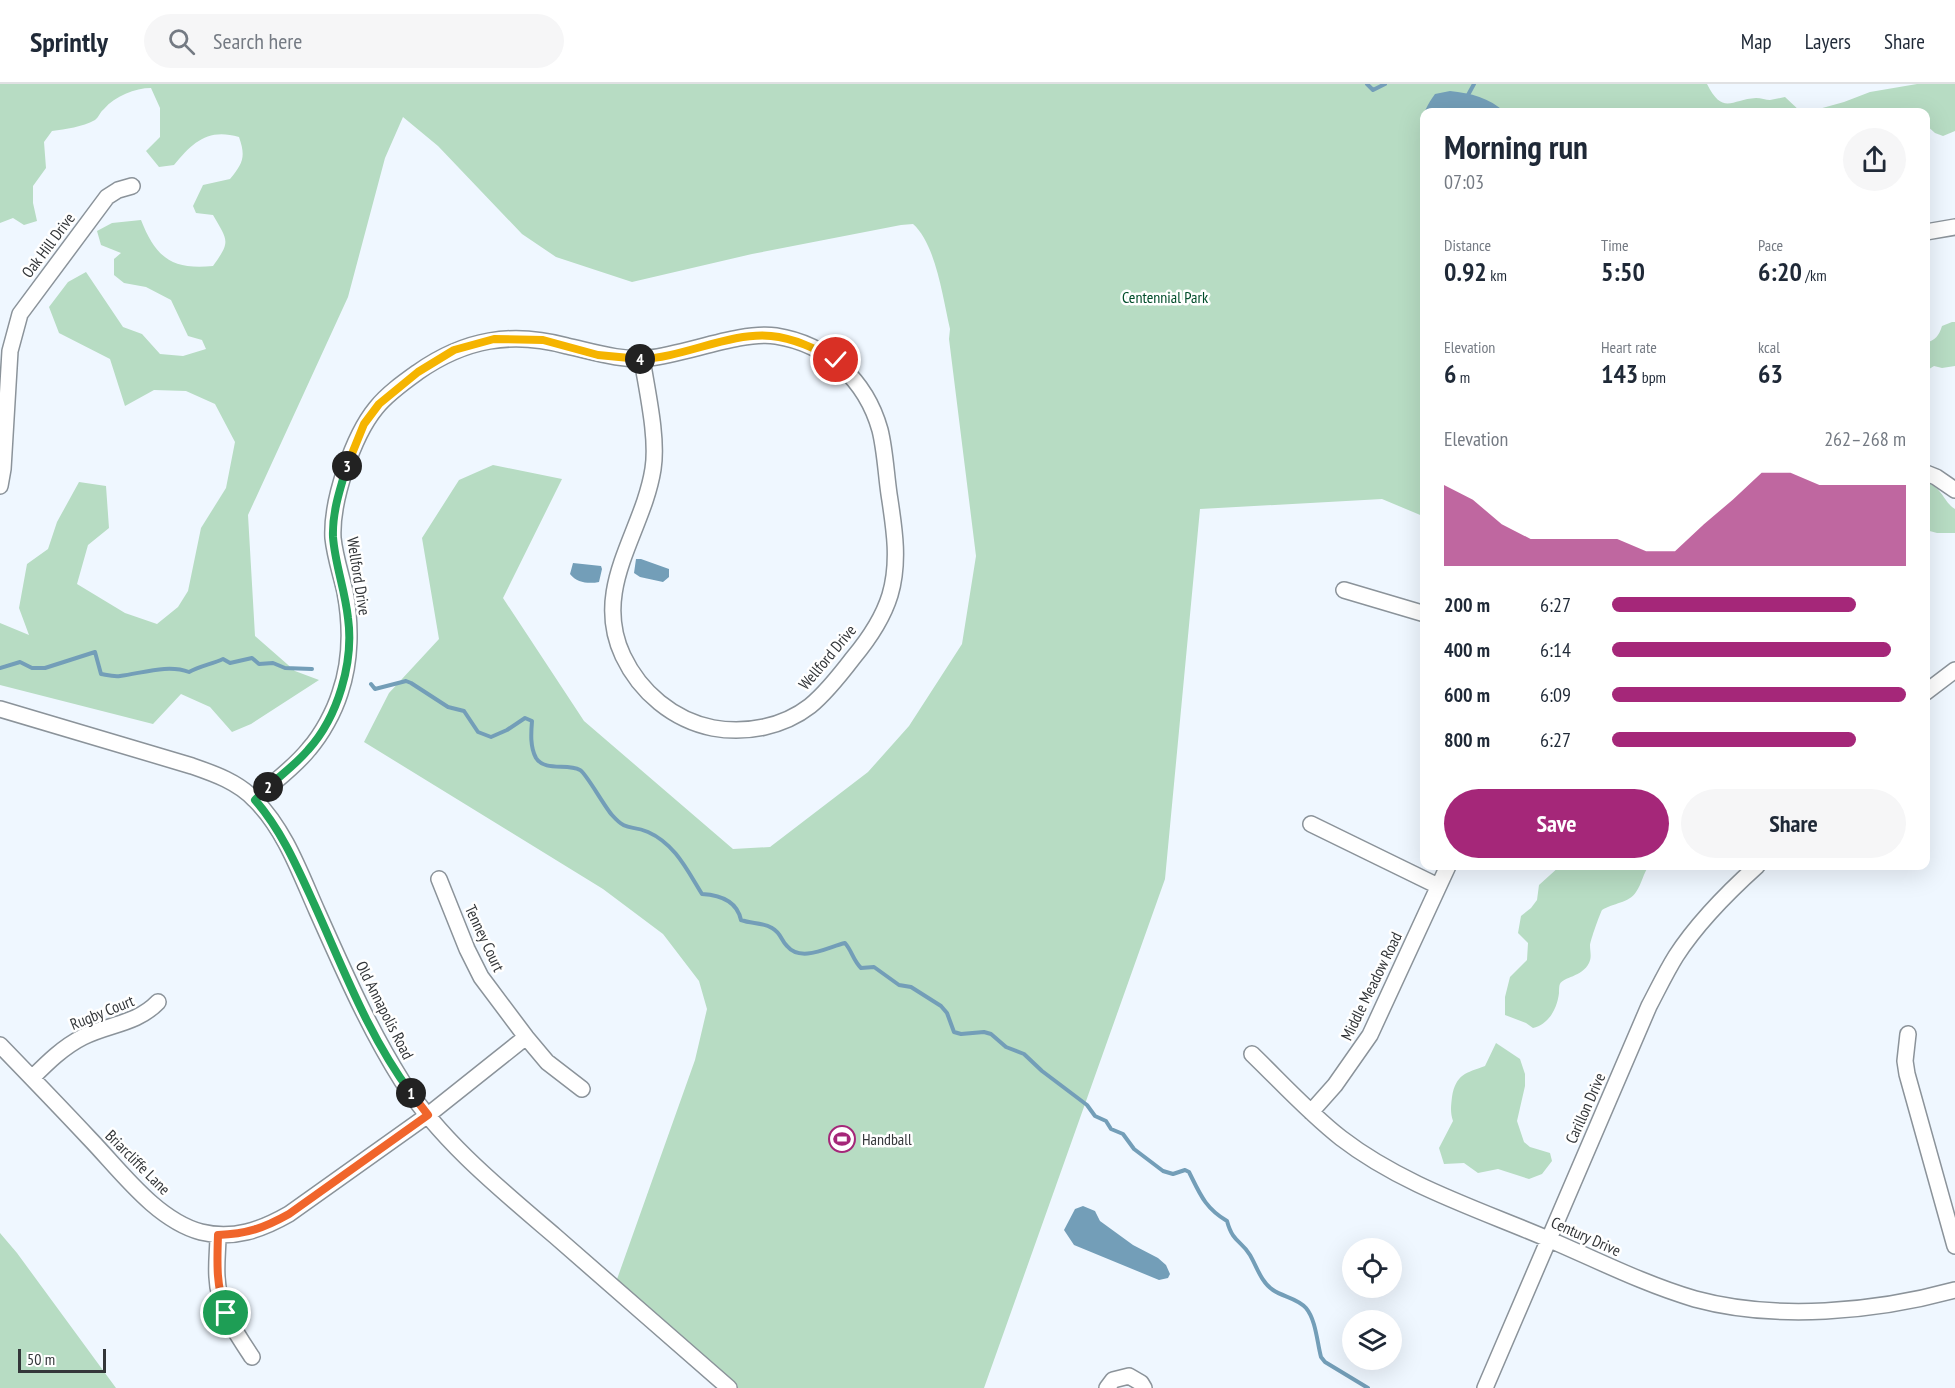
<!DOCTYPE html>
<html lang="en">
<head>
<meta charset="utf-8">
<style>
  body { margin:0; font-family:"PT Sans Narrow",sans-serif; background:#f6f6f7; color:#1f2937; height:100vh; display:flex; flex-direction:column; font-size:22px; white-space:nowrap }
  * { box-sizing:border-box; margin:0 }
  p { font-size:20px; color:#747a83 }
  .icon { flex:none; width:33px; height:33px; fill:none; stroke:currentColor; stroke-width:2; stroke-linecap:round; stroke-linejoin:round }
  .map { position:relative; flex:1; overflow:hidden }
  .sheet { position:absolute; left:1420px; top:24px; width:510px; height:762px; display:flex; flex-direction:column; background:#fff; border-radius:12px; box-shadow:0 6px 24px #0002 }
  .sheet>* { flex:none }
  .controls { position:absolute; left:1342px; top:1154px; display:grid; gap:12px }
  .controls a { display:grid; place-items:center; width:60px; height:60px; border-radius:50%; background:#fff; box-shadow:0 6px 24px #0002; font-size:30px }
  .scale { position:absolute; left:18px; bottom:15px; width:88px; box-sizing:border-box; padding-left:6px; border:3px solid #333639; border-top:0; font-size:16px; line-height:21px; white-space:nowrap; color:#333639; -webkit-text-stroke:4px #fff; paint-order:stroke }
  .pin { position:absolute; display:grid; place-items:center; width:51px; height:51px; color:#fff; margin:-26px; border:3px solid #fff; border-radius:50%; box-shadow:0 2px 6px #0007 }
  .km { position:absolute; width:30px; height:30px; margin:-15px; border-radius:50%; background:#222; color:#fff; font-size:16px; line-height:30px; text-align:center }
  .round { display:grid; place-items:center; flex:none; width:63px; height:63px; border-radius:32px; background:#f6f6f7 }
  .summary { display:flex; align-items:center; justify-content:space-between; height:102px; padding:0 24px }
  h1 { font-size:33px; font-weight:800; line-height:45px }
  .figures { display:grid; grid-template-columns:repeat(3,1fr); gap:9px; height:102px; padding:6px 24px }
  .figures div { display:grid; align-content:center }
  .figures b { font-size:26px; font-weight:800 }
  .figures small { font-size:16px; font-weight:400 }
  .figures p { font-size:16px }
  .chart { height:168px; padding:12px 24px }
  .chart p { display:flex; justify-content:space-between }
  .chart svg { width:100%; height:108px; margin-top:6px; fill:#a52779; opacity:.7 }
  .action { display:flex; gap:12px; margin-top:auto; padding:12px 24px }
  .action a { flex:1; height:69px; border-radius:36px; background:#a52779; color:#fff; font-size:24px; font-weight:800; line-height:69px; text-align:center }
  .action a+a { background:#f6f6f7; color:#1f2937 }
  ul { padding:0 24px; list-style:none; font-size:20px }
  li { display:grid; grid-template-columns:96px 72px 1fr; align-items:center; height:45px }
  li i { height:15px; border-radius:8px; background:#a52779 }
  header { display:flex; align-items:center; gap:36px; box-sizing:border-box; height:84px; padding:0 30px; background:#fff; border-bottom:2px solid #e0e1e3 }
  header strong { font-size:28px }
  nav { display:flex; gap:33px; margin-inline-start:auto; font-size:21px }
  .search { width:420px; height:54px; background:#f6f6f7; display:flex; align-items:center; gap:15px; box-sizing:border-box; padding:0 21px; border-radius:33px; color:#747a83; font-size:22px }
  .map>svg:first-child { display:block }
  .green { fill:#b7dcc3 }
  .water { fill:#739eb8 }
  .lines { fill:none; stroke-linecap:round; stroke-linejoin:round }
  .stream { stroke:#739eb8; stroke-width:4 }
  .minor-casing { stroke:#8b939a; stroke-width:18 }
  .minor { stroke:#fff; stroke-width:15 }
  .split-1-casing { stroke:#fff; stroke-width:12 }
  .split-2-casing { stroke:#fff; stroke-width:12 }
  .split-3-casing { stroke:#fff; stroke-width:12 }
  .split-4-casing { stroke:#fff; stroke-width:12 }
  .split-5-casing { stroke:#fff; stroke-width:12 }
  .split-1 { stroke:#f0652b; stroke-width:8 }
  .split-2 { stroke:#22a559; stroke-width:8 }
  .split-3 { stroke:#22a559; stroke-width:8 }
  .split-4 { stroke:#f5b400; stroke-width:8 }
  .split-5 { stroke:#f5b400; stroke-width:8 }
  .labels { text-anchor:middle; stroke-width:5; stroke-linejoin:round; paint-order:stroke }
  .street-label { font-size:16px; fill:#333639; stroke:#fff }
  .park-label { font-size:16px; fill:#004d2a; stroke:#fff }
  .poi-label { font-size:16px; fill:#333639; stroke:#fff; text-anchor:start }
</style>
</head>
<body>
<header>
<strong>Sprintly</strong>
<div class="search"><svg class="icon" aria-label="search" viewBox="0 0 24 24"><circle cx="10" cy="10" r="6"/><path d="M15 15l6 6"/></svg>Search here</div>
<nav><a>Map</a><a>Layers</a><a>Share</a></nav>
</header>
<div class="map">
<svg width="1955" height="1304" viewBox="0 0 1955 1304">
  <rect width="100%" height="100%" fill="#eff7ff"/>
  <path class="green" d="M 0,0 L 1707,0 C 1723,32 1732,15 1756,14 C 1761,14 1766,16 1770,16 C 1775,15 1780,14 1785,13 L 1801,28 L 1425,28 L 1425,433 L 1382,415 L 1200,425 L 1165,795 L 984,1304 L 738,1304 L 616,1198 L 695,976 L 707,925 L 699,897 L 663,850 L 603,805 L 364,658 L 389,609 L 439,555 L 422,454 L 459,396 L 493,381 L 562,395 L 503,514 L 584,637 L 733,765 L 770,763 L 868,688 L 909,642 L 962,560 L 976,472 L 949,255 L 950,245 C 943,215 936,160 913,140 L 901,141 L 752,170 L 632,198 L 556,173 L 522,150 L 438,62 L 403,33 L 385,74 L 348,213 L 248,431 L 255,552 L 295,587 L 319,596 L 251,640 L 232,648 L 210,623 L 181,610 L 153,640 L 0,601 L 0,539 L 29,551 L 19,524 L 27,480 L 48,465 L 57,438 L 79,398 L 106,402 L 109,444 L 88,461 L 77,500 L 125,529 L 157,540 L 178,523 L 188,507 L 201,444 L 226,404 L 235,358 L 215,320 L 186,307 L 154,306 L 125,322 L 110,275 L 59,249 L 49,223 L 68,198 L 86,188 L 123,243 L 142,250 L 160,270 L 183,272 L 206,265 L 202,256 L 188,252 L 171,216 L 146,203 L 124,199 L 114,191 L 114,175 L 121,169 L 101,161 L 97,147 L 112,139 L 141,136 C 156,174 172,186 213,182 C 231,157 228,157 213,131 L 196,129 L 193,122 L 203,101 L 230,95 C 243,79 246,73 239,53 C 208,44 193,58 174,81 L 159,83 L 146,67 L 160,53 L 160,24 L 151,4 C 135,4 115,12 104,25 C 100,28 99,33 95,36 C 82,43 66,45 52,47 L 44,58 L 46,84 L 33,102 L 33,119 L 37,137 L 24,141 L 13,134 L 0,139 Z
    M 1917,0 L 1955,0 L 1955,47 L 1943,52 L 1935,49 L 1926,41 L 1926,28 L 1808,28 L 1844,18 L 1870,8 Z
    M 1952,238 L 1955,238 L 1955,282 L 1942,284 L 1934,282 L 1926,287 L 1926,259 C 1935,256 1939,252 1942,242 Z
    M 1929,399 C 1944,407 1943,417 1955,425 L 1955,449 L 1937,449 L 1926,446 L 1926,399 Z
    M 1560,782 L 1649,782 C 1643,789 1642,800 1636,808 C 1629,819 1613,819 1602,826 C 1599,832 1591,855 1590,861 C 1590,868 1592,873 1589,879 C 1582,893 1563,893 1560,900 C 1559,901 1559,908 1559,909 C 1557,925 1549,940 1533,944 L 1526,939 L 1505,931 L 1505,913 L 1510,893 L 1527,876 L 1528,859 L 1518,849 L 1521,832 L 1531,824 L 1537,816 L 1539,801 Z
    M 1496,959 L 1520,975 L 1525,990 L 1525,1002 L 1517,1037 L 1524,1058 L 1530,1063 L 1550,1069 L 1552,1077 L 1542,1090 L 1529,1095 L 1498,1085 L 1478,1089 L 1464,1079 L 1444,1080 L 1439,1064 L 1453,1037 C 1450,1028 1451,1022 1452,1013 C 1456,990 1466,989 1485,982 Z
    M 0,1149 L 17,1169 L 116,1304 L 0,1304 Z"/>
  <path class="water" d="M 1450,7 C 1471,9 1489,14 1505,28 L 1425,28 L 1425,55 C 1417,39 1425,24 1435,10 Z
    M 636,475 L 641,475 L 669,485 L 669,493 L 663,498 L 640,493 L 634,489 Z
    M 573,479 L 601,482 L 602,485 L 599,498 C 589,500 577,499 570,490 Z
    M 1083,1122 L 1095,1127 L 1100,1137 L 1133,1161 L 1158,1174 L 1166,1181 L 1170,1190 L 1168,1194 L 1159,1196 L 1074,1161 L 1064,1146 L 1075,1125 Z"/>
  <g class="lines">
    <path class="stream" d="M 1367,0 L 1373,6 L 1385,0
      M 1468,11 L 1474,0
      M 0,584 L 20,578 L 32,584 L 45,584 L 95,568 L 101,590 C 107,591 114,593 120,592 C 143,589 168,580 189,588 C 200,582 212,580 223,575 L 230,579 L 252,574 L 259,580 L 273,579 L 285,584 L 312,585
      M 371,600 L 375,605 L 406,597 L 411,599 L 448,623 L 464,627 L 478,648 L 491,653 L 507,646 L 525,634 L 532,637 C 531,649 530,663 536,674 C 545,688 567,679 580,686 C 586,689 604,722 612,731 C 628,749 630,740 648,748 C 675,760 687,786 702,810 C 720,811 737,817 741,836 C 752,840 762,838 772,844 C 781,849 781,856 787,862 C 801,879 828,863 845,859 C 852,867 853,876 861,884 L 874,883 L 899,901 L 911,903 L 941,922 L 947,929 L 954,948 L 961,950 L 984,948 L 991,950 L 1006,963 L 1024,970 L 1042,987 L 1087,1021 L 1095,1032 L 1106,1037 L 1111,1045 L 1123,1050 L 1134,1065 L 1163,1087 L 1173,1090 L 1185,1086 L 1189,1088 C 1200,1110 1205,1124 1227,1137 C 1233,1159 1241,1156 1250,1171 C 1257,1183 1261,1198 1273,1206 C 1283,1213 1297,1214 1306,1224 C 1316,1236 1317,1258 1321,1273 L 1325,1278 L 1368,1304"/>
    <defs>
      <path id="minor" d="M 1926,148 L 1955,143
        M 1926,389 L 1936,393 L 1955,406
        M 0,402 L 3,385 L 10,267 L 20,230 L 107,113 L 118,106 L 132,102
        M 1344,506 L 1425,530
        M 1926,608 L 1955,586
        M 0,625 L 192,682 C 215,690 238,698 255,716 C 285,746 300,789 317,827 C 343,885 368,943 402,997 C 442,1058 500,1105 555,1152 C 613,1203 671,1253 729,1304
        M 255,715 C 272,699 294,684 309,665 C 322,650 334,628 340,609 C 351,577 351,540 345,508 C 341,490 335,473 333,454 C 331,417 353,352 376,324 C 387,310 404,298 418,288 C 465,255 512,247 567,262 C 594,268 621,277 649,274 C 687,270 740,247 776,252 C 827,260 866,296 880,346 C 885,366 886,389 889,410 C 894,443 900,477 890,511 C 883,534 868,556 853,574 C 840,591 826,609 810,622 C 783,643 746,650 713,644 C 673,636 640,608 623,572 C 591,504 643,449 653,385 C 658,354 647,307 642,275
        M 1311,740 L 1438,802
        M 439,795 L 467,865 L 481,893 L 526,953 L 547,978 L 582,1005
        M 1908,950 L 1905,977 L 1907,990 L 1955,1162
        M 0,961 C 30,992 60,1023 89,1054 C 120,1086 156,1136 201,1148 C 233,1156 261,1146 289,1130 L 428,1031 L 526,953
        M 1252,970 C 1281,998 1309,1029 1341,1054 C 1402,1101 1478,1125 1548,1155 C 1597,1176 1644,1200 1695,1215 C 1776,1237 1875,1228 1955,1206
        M 32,994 C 47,979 63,963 83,953 C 109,940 137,940 158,918
        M 1311,1028 L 1335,1001 L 1370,951 L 1448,782
        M 218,1151 C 218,1165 216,1179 217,1193 C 218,1223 236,1249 252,1273
        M 1107,1304 L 1113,1296 L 1129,1292 L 1141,1299 L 1144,1304
        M 1485,1304 L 1649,922 C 1658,905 1666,888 1676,872 C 1698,838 1727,809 1757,782"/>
    </defs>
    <use href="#minor" class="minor-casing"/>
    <use href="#minor" class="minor"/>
  </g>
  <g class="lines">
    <defs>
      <path id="split-1" d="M 226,1229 C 216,1202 217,1179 218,1151 C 247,1150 264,1144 289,1130 L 428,1031 L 411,1009"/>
      <path id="split-2" d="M 268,703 L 255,716 C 282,747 298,785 315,822 C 344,886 369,953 411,1009"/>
      <path id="split-3" d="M 268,703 C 281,691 296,680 308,666 C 338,633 354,578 348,534 C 345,506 335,480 333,453 C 332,429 340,405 347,382"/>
      <path id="split-4" d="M 347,382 L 364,340 L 379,320 L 418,288 L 454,266 L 494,255 L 543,256 L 598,271 L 640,275"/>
      <path id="split-5" d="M 640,275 C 683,274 729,248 771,252 C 794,254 816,265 836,276"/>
    </defs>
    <use href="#split-1" class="split-1-casing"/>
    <use href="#split-2" class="split-2-casing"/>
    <use href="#split-3" class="split-3-casing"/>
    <use href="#split-4" class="split-4-casing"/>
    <use href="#split-5" class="split-5-casing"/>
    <use href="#split-1" class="split-1"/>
    <use href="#split-2" class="split-2"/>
    <use href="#split-3" class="split-3"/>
    <use href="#split-4" class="split-4"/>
    <use href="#split-5" class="split-5"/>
  </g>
  <defs>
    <symbol id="stadium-ring" viewBox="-11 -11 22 22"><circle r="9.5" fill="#fff" stroke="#a52779" stroke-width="1.5"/><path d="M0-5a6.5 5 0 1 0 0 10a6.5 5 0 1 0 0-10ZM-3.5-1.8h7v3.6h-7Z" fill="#a52779"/></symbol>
  </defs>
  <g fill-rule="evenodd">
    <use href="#stadium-ring" x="827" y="1040" width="30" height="30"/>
  </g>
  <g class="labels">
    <g class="street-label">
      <text transform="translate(48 161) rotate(-53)" y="6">Oak Hill Drive</text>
      <text transform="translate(359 492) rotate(81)" y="6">Wellford Drive</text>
      <text transform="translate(827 573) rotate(-50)" y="6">Wellford Drive</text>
      <text transform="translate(485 854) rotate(65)" y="6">Tenney Court</text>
      <text transform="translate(1371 902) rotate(-64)" y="6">Middle Meadow Road</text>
      <text transform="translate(385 926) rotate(63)" y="6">Old Annapolis Road</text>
      <text transform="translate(102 928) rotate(-22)" y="6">Rugby Court</text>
      <text transform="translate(1585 1024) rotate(-66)" y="6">Carillon Drive</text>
      <text transform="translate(138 1078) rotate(45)" y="6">Briarcliffe Lane</text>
      <text transform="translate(1586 1152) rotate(24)" y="6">Century Drive</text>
    </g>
    <g class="park-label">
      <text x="1165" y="219">Centennial Park</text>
    </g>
    <g class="poi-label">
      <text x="862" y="1061">Handball</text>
    </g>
  </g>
</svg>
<div class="controls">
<a><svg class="icon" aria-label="locate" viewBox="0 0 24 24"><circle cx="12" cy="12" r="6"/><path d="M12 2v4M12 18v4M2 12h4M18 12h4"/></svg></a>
<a><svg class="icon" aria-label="layers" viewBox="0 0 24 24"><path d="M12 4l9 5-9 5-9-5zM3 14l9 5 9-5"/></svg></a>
</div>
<div class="scale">50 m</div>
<div class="pin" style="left:226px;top:1229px;background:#1e9e55"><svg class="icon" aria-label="arrive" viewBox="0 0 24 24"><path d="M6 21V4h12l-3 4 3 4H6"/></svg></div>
<div class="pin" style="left:836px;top:276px;background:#d93025"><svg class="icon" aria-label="check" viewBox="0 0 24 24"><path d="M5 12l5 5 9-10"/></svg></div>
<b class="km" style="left:411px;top:1009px">1</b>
<b class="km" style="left:268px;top:703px">2</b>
<b class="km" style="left:347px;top:382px">3</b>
<b class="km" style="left:640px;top:275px">4</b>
<section class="sheet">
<div class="summary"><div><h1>Morning run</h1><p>07:03</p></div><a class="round"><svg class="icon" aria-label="share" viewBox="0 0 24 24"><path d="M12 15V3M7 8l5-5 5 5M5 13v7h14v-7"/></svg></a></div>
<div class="figures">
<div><p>Distance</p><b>0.92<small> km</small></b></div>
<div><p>Time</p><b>5:50</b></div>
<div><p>Pace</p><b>6:20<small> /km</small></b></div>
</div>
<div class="figures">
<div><p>Elevation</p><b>6<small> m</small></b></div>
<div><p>Heart rate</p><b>143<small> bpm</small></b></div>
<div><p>kcal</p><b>63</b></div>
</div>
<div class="chart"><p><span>Elevation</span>262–268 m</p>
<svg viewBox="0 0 160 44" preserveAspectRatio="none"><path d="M0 44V11L10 17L20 27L30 33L40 33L50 33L60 33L70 38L80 38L90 27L100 17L110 6L120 6L130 11L140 11L150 11L160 11V44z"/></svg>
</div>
<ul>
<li><b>200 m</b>6:27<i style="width:83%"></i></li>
<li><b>400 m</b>6:14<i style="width:95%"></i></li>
<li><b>600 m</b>6:09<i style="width:100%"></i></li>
<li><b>800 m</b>6:27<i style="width:83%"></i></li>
</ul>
<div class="action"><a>Save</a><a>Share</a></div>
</section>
</div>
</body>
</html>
